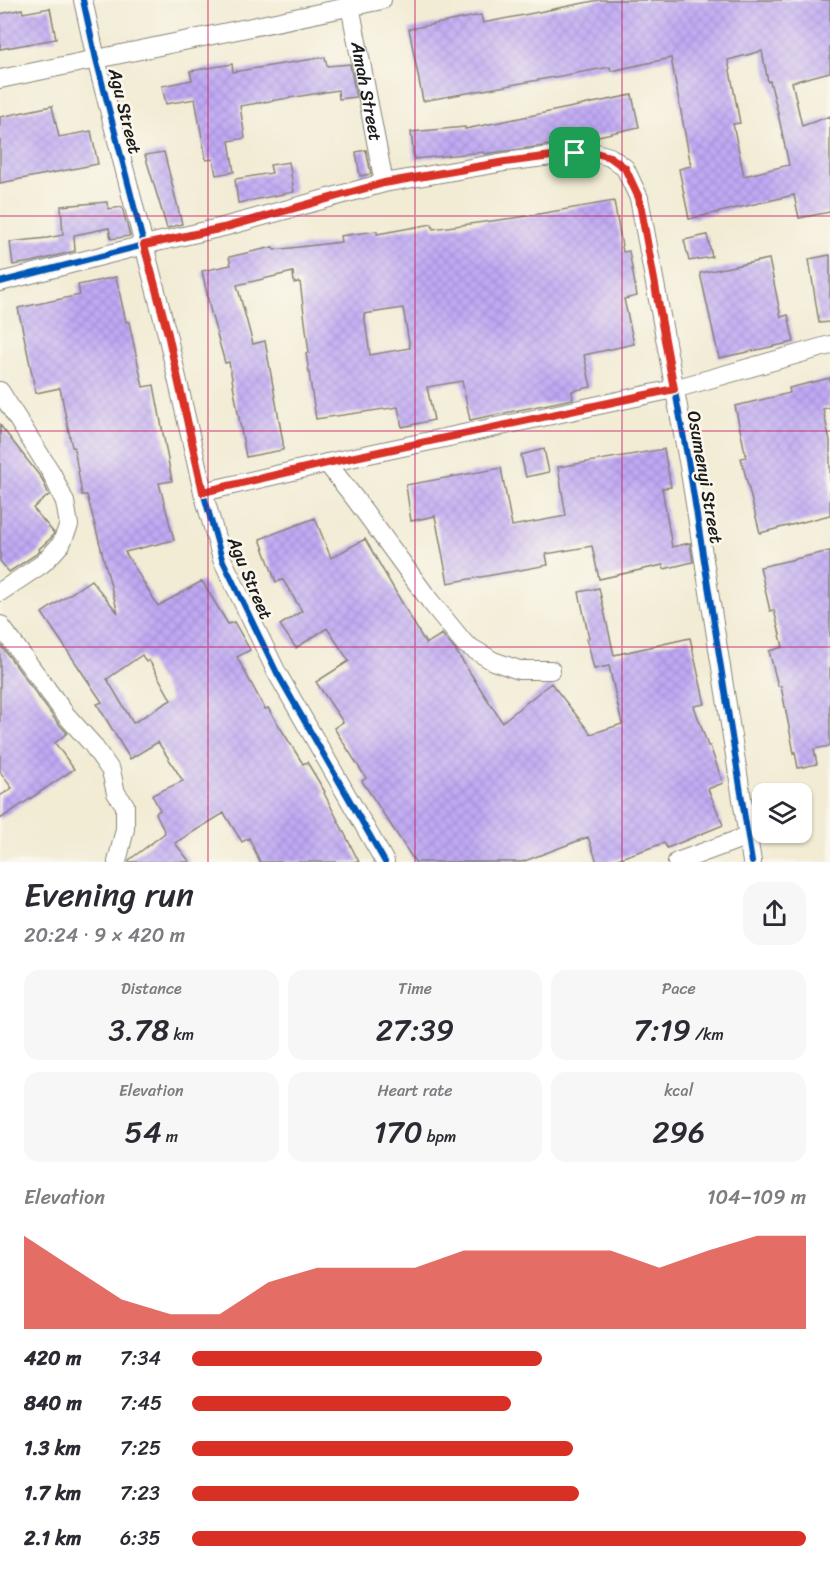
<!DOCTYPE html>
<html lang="en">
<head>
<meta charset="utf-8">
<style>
  body { margin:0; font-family:Sriracha,sans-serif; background:#f7f7f7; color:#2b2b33; height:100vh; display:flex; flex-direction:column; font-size:22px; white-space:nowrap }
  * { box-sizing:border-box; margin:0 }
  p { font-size:20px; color:#7c7c81 }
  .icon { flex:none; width:33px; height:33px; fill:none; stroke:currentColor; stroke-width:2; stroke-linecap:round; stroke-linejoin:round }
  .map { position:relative; height:862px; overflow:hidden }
  .side { display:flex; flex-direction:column; background:#fff; flex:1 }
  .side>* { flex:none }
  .controls { position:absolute; left:752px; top:783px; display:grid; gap:12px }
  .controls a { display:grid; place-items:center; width:60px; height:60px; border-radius:12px; background:#fff; box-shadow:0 2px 4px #0004; font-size:30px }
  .pin { position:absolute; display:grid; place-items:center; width:51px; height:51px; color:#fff; margin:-26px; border-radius:12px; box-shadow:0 3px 9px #0006 }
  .round { display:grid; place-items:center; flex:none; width:63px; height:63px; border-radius:18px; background:#f7f7f7 }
  .head { display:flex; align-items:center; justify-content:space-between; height:102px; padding:0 24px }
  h1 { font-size:33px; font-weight:600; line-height:45px }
  .metrics { display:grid; grid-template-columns:repeat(3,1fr); gap:9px; height:102px; padding:6px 24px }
  .metrics div { display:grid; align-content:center; border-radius:15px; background:#f7f7f7; text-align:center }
  .metrics b { font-size:30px; font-weight:600 }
  .metrics small { font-size:16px; font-weight:400 }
  .metrics p { font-size:16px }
  .chart { height:168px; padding:12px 24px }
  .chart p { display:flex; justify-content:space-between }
  .chart svg { width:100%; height:108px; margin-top:6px; fill:#d93025; opacity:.7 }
  ul { padding:0 24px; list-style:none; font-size:20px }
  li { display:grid; grid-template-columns:96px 72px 1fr; align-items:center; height:45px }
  li i { height:15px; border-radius:8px; background:#d93025 }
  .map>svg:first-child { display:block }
  .building { fill:url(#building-cross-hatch); fill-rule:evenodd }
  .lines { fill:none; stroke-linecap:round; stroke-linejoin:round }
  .minor-casing { stroke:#878478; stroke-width:20 }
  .minor { stroke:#fff; stroke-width:18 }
  .cycleway-casing { stroke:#fbf7ec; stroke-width:10 }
  .cycleway { stroke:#0057b8; stroke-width:6 }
  .route-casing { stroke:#fff; stroke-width:12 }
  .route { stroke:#d93025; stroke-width:8 }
  .grid { fill:none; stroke:#c2185b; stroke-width:1.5; stroke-opacity:0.55 }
  .labels { text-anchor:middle; stroke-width:5; stroke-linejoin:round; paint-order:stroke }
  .street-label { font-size:18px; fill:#1c1c1c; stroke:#fbf7ec }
</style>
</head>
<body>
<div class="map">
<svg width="830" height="862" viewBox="0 0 830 862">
  <defs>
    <pattern id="building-cross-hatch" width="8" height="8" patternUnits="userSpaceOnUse" patternTransform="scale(1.5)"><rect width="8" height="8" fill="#bfa9f4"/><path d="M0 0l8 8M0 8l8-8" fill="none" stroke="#a491d1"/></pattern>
  </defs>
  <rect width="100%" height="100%" fill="#fbf7ec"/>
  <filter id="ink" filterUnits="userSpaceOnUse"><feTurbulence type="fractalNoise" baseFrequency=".0167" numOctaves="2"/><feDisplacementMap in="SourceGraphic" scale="12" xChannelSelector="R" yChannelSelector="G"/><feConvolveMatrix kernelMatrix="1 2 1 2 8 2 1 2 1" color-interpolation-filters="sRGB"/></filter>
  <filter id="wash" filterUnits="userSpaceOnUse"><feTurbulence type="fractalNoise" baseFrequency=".008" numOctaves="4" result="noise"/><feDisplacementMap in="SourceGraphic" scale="24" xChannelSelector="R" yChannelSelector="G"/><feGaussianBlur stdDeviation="1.35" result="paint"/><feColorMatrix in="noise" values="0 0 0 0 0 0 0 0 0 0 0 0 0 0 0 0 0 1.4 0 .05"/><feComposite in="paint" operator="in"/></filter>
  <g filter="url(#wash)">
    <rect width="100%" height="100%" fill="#f2ecd5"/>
    <g id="blocks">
      <path class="building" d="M 599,0 L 830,0 L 830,72 L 792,82 L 802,126 L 830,116 L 830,212 L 799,218 L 794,195 L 689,219 L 679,169 L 691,166 L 671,58 L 611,71 L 610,67 L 423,101 L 409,29 L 481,15 L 483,23 ZM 762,51 L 768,82 L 770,81 L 777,109 L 789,165 L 744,176 L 733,124 L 740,123 L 728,60 Z
        M 50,8 L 56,39 L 0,49 L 0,14 L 22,9 L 23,13 Z
        M 325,57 L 327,66 L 350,64 L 356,97 L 339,99 L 338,90 L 240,106 L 245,138 L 229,141 L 234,172 L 216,175 L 213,159 L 206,160 L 195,99 L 166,104 L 162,86 L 192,80 L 190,71 L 232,64 L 233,72 Z
        M 632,95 L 639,127 L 571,142 L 484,154 L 484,152 L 414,159 L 411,132 L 465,127 L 465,129 Z
        M 52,106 L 59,137 L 91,131 L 98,164 L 0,183 L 0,117 Z
        M 366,150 L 371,174 L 360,176 L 356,152 Z
        M 164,152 L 182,224 L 167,228 L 145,155 Z
        M 289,162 L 294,192 L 238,203 L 235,179 L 272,173 L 270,165 Z
        M 614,201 L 623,252 L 629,251 L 637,296 L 624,299 L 634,344 L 584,355 L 591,387 L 572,391 L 573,399 L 470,420 L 462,381 L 427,387 L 434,420 L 402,427 L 398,407 L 316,419 L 306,353 L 309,353 L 300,282 L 294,283 L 293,272 L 237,285 L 253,344 L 265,341 L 283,442 L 283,450 L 246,457 L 229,362 L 225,363 L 211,313 L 202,271 L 231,265 L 229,257 L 273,247 L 274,250 L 341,242 L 340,236 L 377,231 L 377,234 L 432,224 L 433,229 L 521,217 ZM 403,308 L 410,348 L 370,355 L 364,314 Z
        M 107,202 L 108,209 L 122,207 L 130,236 L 111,239 L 109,228 L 74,235 L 75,251 L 32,262 L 13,265 L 10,242 L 47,238 L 63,235 L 61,206 Z
        M 707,235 L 712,257 L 689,261 L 684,240 Z
        M 830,255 L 830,322 L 819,323 L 809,259 Z
        M 769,259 L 781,317 L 788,315 L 794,342 L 719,358 L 700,273 Z
        M 116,277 L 126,322 L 129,322 L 143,387 L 154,385 L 172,481 L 159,483 L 174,540 L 125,552 L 158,606 L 202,581 L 228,624 L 234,622 L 250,650 L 237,657 L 265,709 L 268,708 L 303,764 L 307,762 L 325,792 L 324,793 L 359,862 L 260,862 L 249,838 L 242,842 L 224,813 L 175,843 L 190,862 L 129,862 L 129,860 L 165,833 L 156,813 L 160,810 L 152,795 L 183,781 L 158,742 L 130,759 L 97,704 L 102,702 L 42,613 L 91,580 L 118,613 L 87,495 L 82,495 L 74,447 L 72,447 L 60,388 L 36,393 L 18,308 L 80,295 L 78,285 ZM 142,655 L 146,662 L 149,660 L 171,700 L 133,723 L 107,679 Z
        M 830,378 L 830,407 L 823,409 L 830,441 L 830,515 L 760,533 L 741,458 L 746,457 L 735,406 L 790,393 L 789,388 Z
        M 0,425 L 42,479 L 49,495 L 33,508 L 54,533 L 51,538 L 39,549 L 40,551 L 35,555 L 9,572 L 0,561 Z
        M 544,449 L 549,472 L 526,477 L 521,455 Z
        M 664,449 L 671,487 L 662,488 L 672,547 L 690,543 L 693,562 L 664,569 L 663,565 L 599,579 L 592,546 L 546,554 L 548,565 L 448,583 L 435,516 L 411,521 L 406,485 L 501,468 L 512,526 L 566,516 L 558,467 Z
        M 315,518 L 331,558 L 365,539 L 426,644 L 442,634 L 456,651 L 502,722 L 551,683 L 591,734 L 622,724 L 609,666 L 594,669 L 587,639 L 589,638 L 579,592 L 599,588 L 614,655 L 690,638 L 705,704 L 694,706 L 708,746 L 710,746 L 723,783 L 708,789 L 723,825 L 667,848 L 664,843 L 609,862 L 597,862 L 588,837 L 522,862 L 415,862 L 362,781 L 366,778 L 334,728 L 343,722 L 316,682 L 349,661 L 327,628 L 296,648 L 280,625 L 302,611 L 283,580 L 276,582 L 260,539 Z
        M 830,551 L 830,746 L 814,749 L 817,764 L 798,768 L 795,752 L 794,753 L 781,686 L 778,686 L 769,651 L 783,647 L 774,610 L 770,611 L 760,567 Z
        M 0,644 L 57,722 L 67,733 L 55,743 L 74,769 L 0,819 L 0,796 L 12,788 L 0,772 Z"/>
    </g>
  </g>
  <g filter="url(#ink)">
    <use href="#blocks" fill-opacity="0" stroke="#878478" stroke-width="1.5"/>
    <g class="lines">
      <defs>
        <g id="minor">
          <path d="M 83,0 L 96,59 L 167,334 L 203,492 L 222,559 L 277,673 L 385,862"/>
          <path id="s1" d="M 349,0 L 384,183"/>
          <path d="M 0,79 L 382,0"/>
          <path d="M 0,282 L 144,245 L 223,227 L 384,183 L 505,162 L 575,153 L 596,153 L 610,157 L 625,168 L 639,198 L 689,466 L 752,862"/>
          <path d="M 0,391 L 52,474 L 65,502 L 69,525 L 61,544 L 51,555 L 42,564 L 0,592"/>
          <path d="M 327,463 L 356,500 L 430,601 L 465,644 L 493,661 L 519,670 L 551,670"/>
          <path d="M 203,492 L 327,463 L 674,389 L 830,345"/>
          <path d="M 0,625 L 66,715 L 92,744 L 111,771 L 116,793 L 125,805 L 125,829 L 117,862"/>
          <path d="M 677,862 L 748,836"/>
        </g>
      </defs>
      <use href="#minor" class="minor-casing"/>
      <use href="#minor" class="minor"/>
      <defs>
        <path id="cycleway" d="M 83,0 L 96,59 L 167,334 L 203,492 L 222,559 L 277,673 L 385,862
          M 0,282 L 144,245 L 223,227 L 384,183 L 505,162 L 575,153 L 596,153 L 610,157 L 625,168 L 639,198 L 689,466 L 752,862"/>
      </defs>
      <use href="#cycleway" class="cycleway-casing"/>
      <use href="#cycleway" class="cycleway"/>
    </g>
  </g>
  <g class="lines" filter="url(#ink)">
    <defs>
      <path id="route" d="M 575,153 L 596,153 L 610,157 L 625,168 L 639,198 L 674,389 L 327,463 L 203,492 L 168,334 L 144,245 L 223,228 L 384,183 L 505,162 Z"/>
    </defs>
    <use href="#route" class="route-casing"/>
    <use href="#route" class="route"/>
  </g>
  <path class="grid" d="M 208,0 L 208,862M 415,0 L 415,862M 622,0 L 622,862M 0,216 L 830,216M 0,431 L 830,431M 0,647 L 830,647"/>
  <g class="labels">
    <g class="street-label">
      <text dy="6" stroke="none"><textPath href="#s1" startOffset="93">Amah Street</textPath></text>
      <text transform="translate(125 111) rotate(76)" y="6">Agu Street</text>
      <text transform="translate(705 477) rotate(80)" y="6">Osumenyi Street</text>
      <text transform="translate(250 578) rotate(67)" y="6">Agu Street</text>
    </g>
  </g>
</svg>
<div class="controls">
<a><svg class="icon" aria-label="layers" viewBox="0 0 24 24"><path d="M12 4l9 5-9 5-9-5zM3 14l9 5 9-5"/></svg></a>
</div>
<div class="pin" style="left:575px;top:153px;background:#1e9e55"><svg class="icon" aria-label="arrive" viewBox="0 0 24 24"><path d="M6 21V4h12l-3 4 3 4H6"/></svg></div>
</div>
<section class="side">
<div class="head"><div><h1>Evening run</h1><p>20:24 · 9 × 420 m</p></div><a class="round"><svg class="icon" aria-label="share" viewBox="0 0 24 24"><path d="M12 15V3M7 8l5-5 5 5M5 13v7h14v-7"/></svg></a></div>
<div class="metrics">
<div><p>Distance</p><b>3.78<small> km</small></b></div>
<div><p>Time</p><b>27:39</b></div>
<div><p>Pace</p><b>7:19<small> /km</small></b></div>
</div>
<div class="metrics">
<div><p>Elevation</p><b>54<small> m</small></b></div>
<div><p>Heart rate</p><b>170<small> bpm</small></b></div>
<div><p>kcal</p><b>296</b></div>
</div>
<div class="chart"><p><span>Elevation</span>104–109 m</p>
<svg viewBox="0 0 160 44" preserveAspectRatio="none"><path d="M0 44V6L10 19L20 32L30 38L40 38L50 25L60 19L70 19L80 19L90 12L100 12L110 12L120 12L130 19L140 12L150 6L160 6V44z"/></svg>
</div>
<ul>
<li><b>420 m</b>7:34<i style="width:57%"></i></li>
<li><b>840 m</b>7:45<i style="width:52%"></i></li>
<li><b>1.3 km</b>7:25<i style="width:62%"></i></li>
<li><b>1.7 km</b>7:23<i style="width:63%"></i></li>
<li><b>2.1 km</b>6:35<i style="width:100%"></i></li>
</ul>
</section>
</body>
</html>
